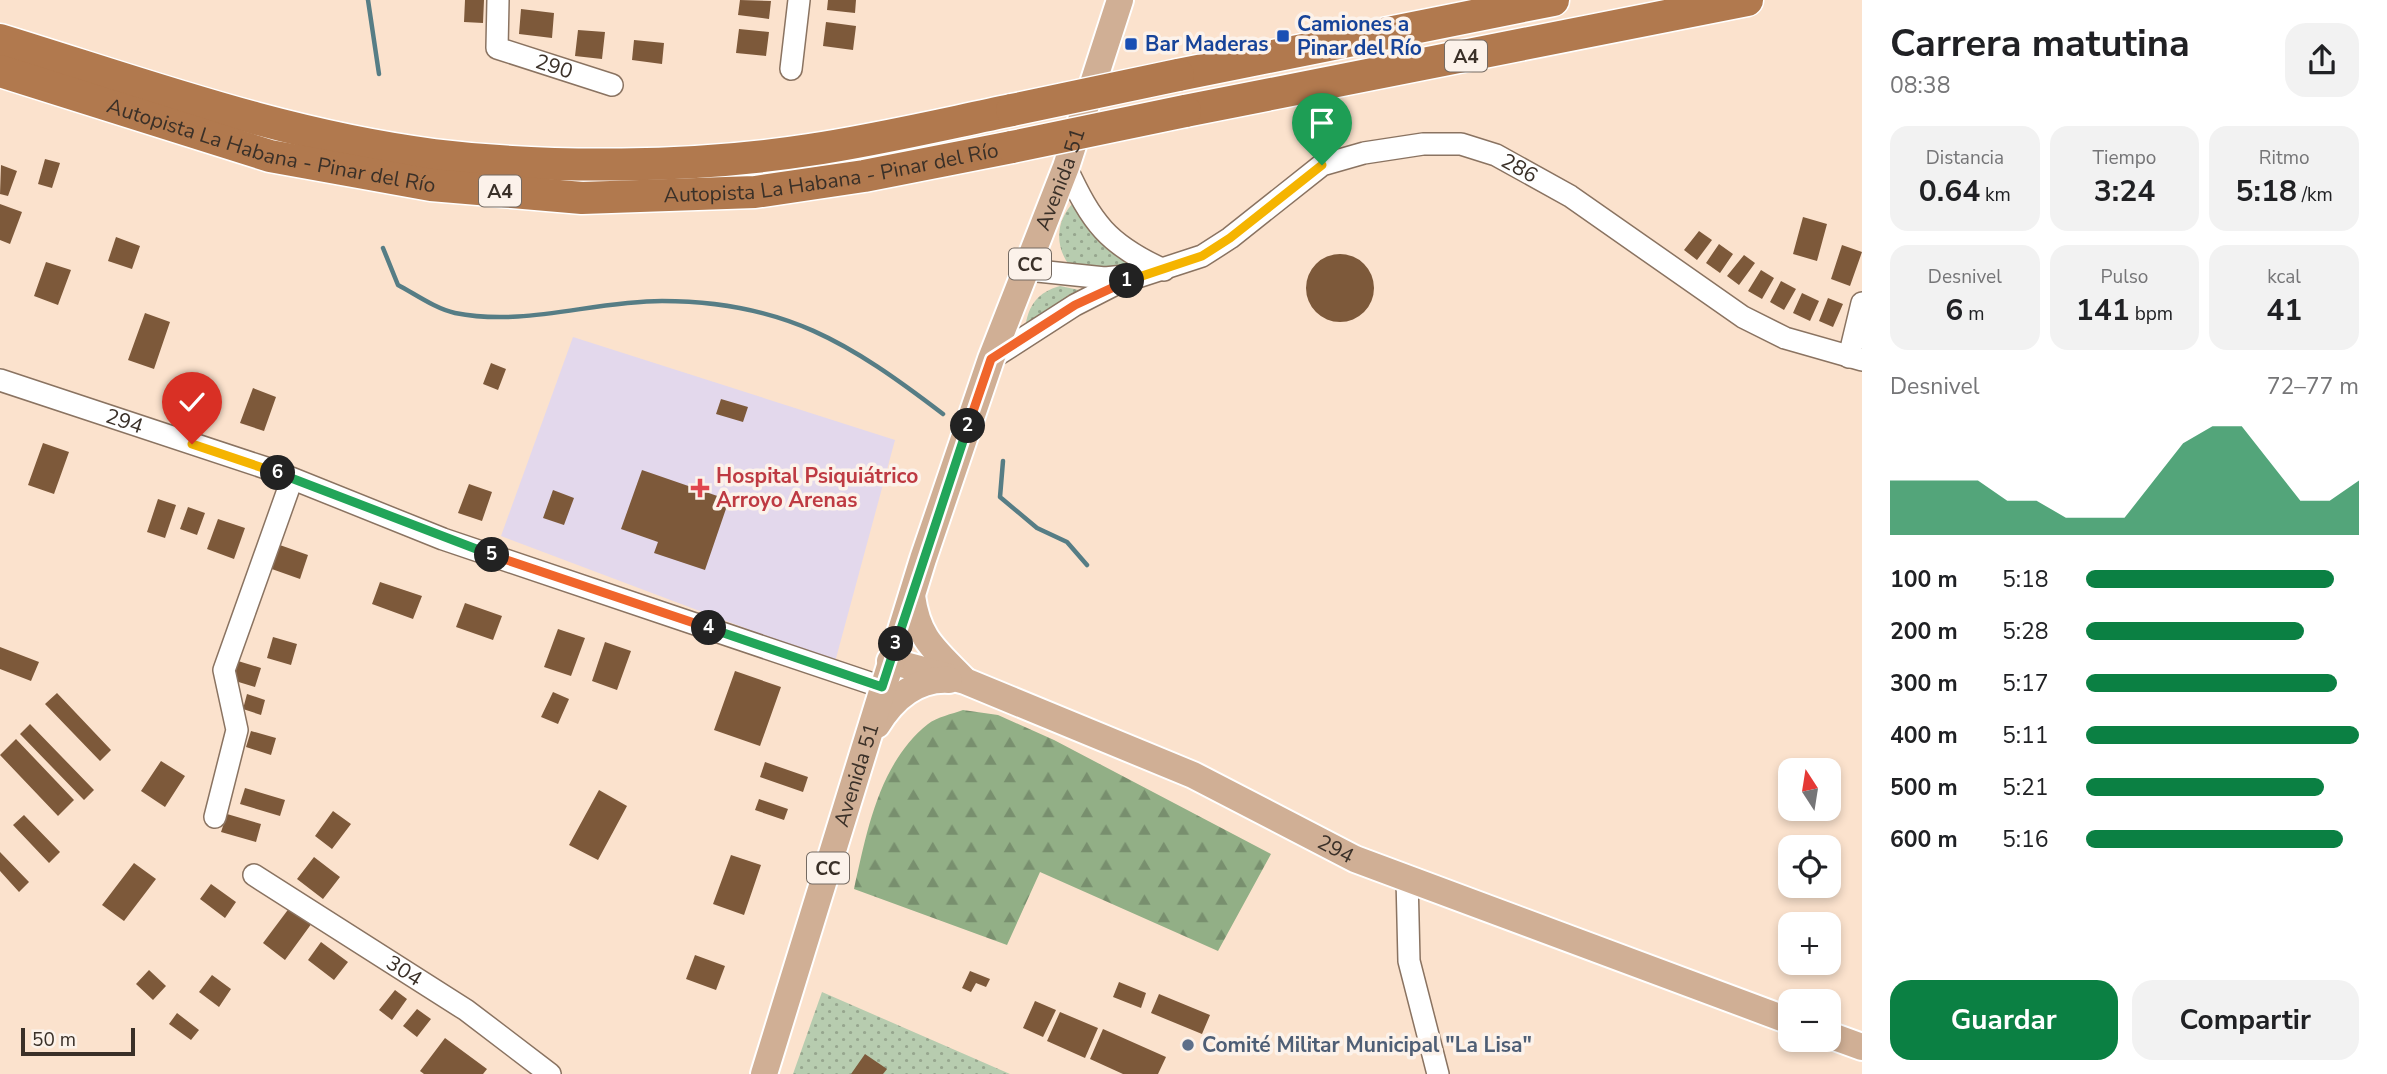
<!DOCTYPE html>
<html lang="es">
<head>
<meta charset="utf-8">
<style>
  body { margin:0; font-family:"Nunito Sans",sans-serif; background:#f2f2f2; color:#202124; height:100vh; display:flex; flex-direction:column; font-size:26px; white-space:nowrap }
  * { box-sizing:border-box; margin:0 }
  p { font-size:23px; color:#757577 }
  .icon { flex:none; width:38px; height:38px; fill:none; stroke:currentColor; stroke-width:2; stroke-linecap:round; stroke-linejoin:round }
  .map { position:relative; flex:1; overflow:hidden }
  .details { display:flex; flex-direction:column; background:#fff; width:525px }
  .details>* { flex:none }
  .needle { width:46px; rotate:348deg }
  .controls { position:absolute; left:1778px; top:758px; display:grid; gap:14px }
  .controls a { display:grid; place-items:center; width:63px; height:63px; border-radius:14px; background:#fff; box-shadow:0 4px 10px #0003; font-size:35px }
  .scale { position:absolute; left:21px; bottom:18px; width:114px; box-sizing:border-box; padding-left:7px; border:4px solid #3a3028; border-top:0; font-size:19px; line-height:24px; white-space:nowrap; color:#3a3028; -webkit-text-stroke:5px #fcf2ea; paint-order:stroke }
  .pin { position:absolute; display:grid; place-items:center; width:60px; height:60px; color:#fff; margin:-72px -30px; border-radius:50% 50% 50% 0; rotate:-45deg; box-shadow:0 0 7px #0007 }
  .pin .icon { rotate:45deg }
  .km { position:absolute; width:35px; height:35px; margin:-18px; border-radius:50%; background:#222; color:#fff; font-size:19px; line-height:35px; text-align:center }
  .round { display:grid; place-items:center; flex:none; width:74px; height:74px; border-radius:21px; background:#f2f2f2 }
  .head { display:flex; align-items:center; justify-content:space-between; height:119px; padding:0 28px }
  h1 { font-size:38px; font-weight:700; line-height:52px }
  .figures { display:grid; grid-template-columns:repeat(3,1fr); gap:10px; height:119px; padding:7px 28px }
  .figures div { display:grid; align-content:center; border-radius:18px; background:#f2f2f2; text-align:center }
  .figures b { font-size:30px; font-weight:700 }
  .figures small { font-size:19px; font-weight:400 }
  .figures p { font-size:19px }
  .chart { height:196px; padding:14px 28px }
  .chart p { display:flex; justify-content:space-between }
  .chart svg { width:100%; height:126px; margin-top:7px; fill:#0b8043; opacity:.7 }
  .primary-button { display:flex; gap:14px; margin-top:auto; padding:14px 28px }
  .primary-button a { flex:1; height:80px; border-radius:21px; background:#0b8043; color:#fff; font-size:28px; font-weight:700; line-height:80px; text-align:center }
  .primary-button a+a { background:#f2f2f2; color:#202124 }
  ul { padding:0 28px; list-style:none; font-size:23px }
  li { display:grid; grid-template-columns:112px 84px 1fr; align-items:center; height:52px }
  li i { height:18px; border-radius:9px; background:#0b8043 }
  main { display:flex; flex:1; min-height:0 }
  .map>svg:first-child { display:block }
  .medical { fill:#e3d8ec }
  .grass { fill:url(#grass-dots) }
  .forest { fill:url(#forest-firs) }
  .lines { fill:none; stroke-linecap:round; stroke-linejoin:round }
  .stream { stroke:#567d85; stroke-width:4.5 }
  .building { fill:#7d593a }
  .minor-casing { stroke:#8a7361; stroke-width:24 }
  .major-casing { stroke:#fff; stroke-width:30 }
  .highway-casing { stroke:#fff; stroke-width:35 }
  .minor { stroke:#fff; stroke-width:21 }
  .major { stroke:#d0af95; stroke-width:26 }
  .highway { stroke:#b1794e; stroke-width:32 }
  .highway-bridge-casing { stroke:#fff; stroke-width:35; stroke-linecap:butt }
  .highway-bridge { stroke:#b1794e; stroke-width:32 }
  .split-1-casing { stroke:#fff; stroke-width:14 }
  .split-2-casing { stroke:#fff; stroke-width:14 }
  .split-3-casing { stroke:#fff; stroke-width:14 }
  .split-4-casing { stroke:#fff; stroke-width:14 }
  .split-5-casing { stroke:#fff; stroke-width:14 }
  .split-6-casing { stroke:#fff; stroke-width:14 }
  .split-7-casing { stroke:#fff; stroke-width:14 }
  .split-1 { stroke:#f5b400; stroke-width:9 }
  .split-2 { stroke:#f0652b; stroke-width:9 }
  .split-3 { stroke:#22a559; stroke-width:9 }
  .split-4 { stroke:#22a559; stroke-width:9 }
  .split-5 { stroke:#f0652b; stroke-width:9 }
  .split-6 { stroke:#22a559; stroke-width:9 }
  .split-7 { stroke:#f5b400; stroke-width:9 }
  .transit-dot { fill:#1a4fb4; stroke:#fcf2ea; stroke-width:2.5 }
  .health-dot { fill:#e0444e; stroke:#fcf2ea; stroke-width:2.5 }
  .service-dot { fill:#5c6f8a; stroke:#fcf2ea; stroke-width:2.5 }
  .labels { text-anchor:middle; stroke-width:7; stroke-linejoin:round; paint-order:stroke }
  .shield { fill:#fcf2ea; stroke:#746a62; stroke-width:2 }
  .shield-label { font-size:19px; font-weight:bold; fill:#3a3028 }
  .transit-label { font-size:21px; font-weight:bold; fill:#164399; stroke:#fcf2ea; text-anchor:start }
  .street-label { font-size:21px; fill:#3a3028; stroke:#fcf2ea }
  .health-label { font-size:21px; font-weight:bold; fill:#be3a42; stroke:#fcf2ea; text-anchor:start }
  .service-label { font-size:21px; font-weight:bold; fill:#4e5e75; stroke:#fcf2ea; text-anchor:start }
</style>
</head>
<body>
<main>
<div class="map">
<svg width="1862" height="1074" viewBox="0 0 1862 1074">
  <defs>
    <pattern id="grass-dots" width="8" height="8" patternUnits="userSpaceOnUse" patternTransform="scale(1.75)"><rect width="8" height="8" fill="#b7ccaf"/><path d="M2 2h.1M6 6h.1" fill="none" stroke="#96a68e" stroke-width="1.8" stroke-linecap="round"/></pattern>
    <pattern id="forest-firs" width="22" height="20" patternUnits="userSpaceOnUse" patternTransform="scale(1.75)"><rect width="22" height="20" fill="#92af86"/><path d="M5 1l3.5 6h-7zM16 11l3.5 6h-7z" fill="#788f6e"/></pattern>
  </defs>
  <rect width="100%" height="100%" fill="#fbe2cd"/>
  <path class="medical" d="M 573,337 L 895,440 L 835,662 L 501,536 Z"/>
  <path class="grass" d="M 1074,202 L 1135,263 L 1119,269 L 1070,266 C 1054,246 1056,220 1074,202 Z
    M 1060,286 L 1084,291 L 1025,329 C 1028,305 1038,292 1060,286 Z
    M 822,992 L 1010,1074 L 793,1074 Z"/>
  <path class="forest" d="M 963,710 L 998,715 L 1054,740 L 1271,854 L 1218,951 L 1040,872 L 1007,945 L 854,889 C 867,831 879,763 928,724 C 937,717 952,714 963,710 Z"/>
  <g class="lines">
    <path class="stream" d="M 368,0 L 379,74
      M 383,248 L 398,285 C 415,294 436,309 455,313 C 525,327 592,301 662,301 C 784,301 850,343 943,414
      M 1003,461 L 1000,497 L 1037,528 L 1067,542 L 1087,565"/>
  </g>
  <path class="building" d="M 465,0 L 484,0 L 483,23 L 464,22 Z
    M 740,0 L 771,1 L 769,19 L 738,15 Z
    M 828,0 L 856,0 L 855,13 L 827,10 Z
    M 521,9 L 554,13 L 552,38 L 519,34 Z
    M 826,22 L 856,26 L 853,50 L 823,46 Z
    M 739,29 L 769,32 L 766,56 L 736,53 Z
    M 578,30 L 605,32 L 602,59 L 575,56 Z
    M 634,40 L 664,43 L 662,64 L 632,60 Z
    M 45,159 L 60,163 L 52,188 L 38,184 Z
    M 1,165 L 17,171 L 8,196 L 0,194 Z
    M 0,204 L 22,212 L 10,244 L 0,240 Z
    M 1803,217 L 1827,224 L 1817,261 L 1793,254 Z
    M 1699,231 L 1712,240 L 1697,260 L 1684,250 Z
    M 116,237 L 140,246 L 132,269 L 108,261 Z
    M 1719,244 L 1733,254 L 1720,273 L 1706,263 Z
    M 1842,245 L 1862,252 L 1850,286 L 1831,279 Z
    M1306 288a34 34 0 1 1 68 0a34 34 0 1 1-68 0Z
    M 1744,255 L 1755,263 L 1739,285 L 1727,276 Z
    M 46,262 L 71,270 L 58,305 L 34,296 Z
    M 1761,270 L 1774,278 L 1762,299 L 1748,291 Z
    M 1781,281 L 1796,289 L 1784,310 L 1770,302 Z
    M 1802,293 L 1819,301 L 1810,321 L 1793,313 Z
    M 1828,298 L 1843,304 L 1833,327 L 1819,321 Z
    M 145,313 L 170,322 L 154,369 L 128,360 Z
    M 491,363 L 506,369 L 498,390 L 483,384 Z
    M 178,382 L 207,392 L 199,414 L 170,404 Z
    M 253,388 L 276,397 L 264,431 L 240,423 Z
    M 721,399 L 748,407 L 743,422 L 716,414 Z
    M 43,443 L 69,452 L 54,494 L 28,485 Z
    M 642,470 L 729,500 L 705,570 L 654,553 L 658,542 L 621,529 Z
    M 469,484 L 492,492 L 482,521 L 458,513 Z
    M 553,490 L 574,498 L 564,525 L 543,518 Z
    M 158,499 L 176,505 L 165,538 L 147,532 Z
    M 188,507 L 205,513 L 197,535 L 180,529 Z
    M 218,519 L 245,528 L 234,559 L 207,549 Z
    M 277,544 L 308,555 L 300,579 L 269,568 Z
    M 380,582 L 422,596 L 413,619 L 372,604 Z
    M 465,603 L 502,616 L 493,640 L 456,627 Z
    M 558,629 L 585,638 L 571,676 L 544,667 Z
    M 273,637 L 297,644 L 291,665 L 267,658 Z
    M 605,642 L 631,651 L 617,690 L 592,681 Z
    M 0,647 L 39,662 L 31,681 L 0,669 Z
    M 238,661 L 261,668 L 255,687 L 232,680 Z
    M 735,671 L 781,687 L 760,746 L 714,730 Z
    M 553,692 L 569,699 L 558,724 L 541,717 Z
    M 57,693 L 111,750 L 100,761 L 45,704 Z
    M 247,694 L 265,700 L 261,715 L 243,709 Z
    M 30,724 L 94,790 L 84,800 L 20,734 Z
    M 251,731 L 276,738 L 271,755 L 246,747 Z
    M 16,739 L 74,800 L 58,816 L 0,755 Z
    M 161,761 L 185,776 L 165,807 L 141,791 Z
    M 765,762 L 808,777 L 803,792 L 760,777 Z
    M 245,788 L 285,800 L 280,816 L 240,804 Z
    M 599,790 L 627,806 L 598,860 L 569,845 Z
    M 759,799 L 788,809 L 784,820 L 755,810 Z
    M 333,811 L 351,824 L 332,849 L 315,836 Z
    M 227,814 L 261,824 L 256,842 L 221,832 Z
    M 24,815 L 60,852 L 49,863 L 13,825 Z
    M 0,852 L 29,882 L 19,892 L 0,871 Z
    M 731,855 L 761,865 L 744,915 L 713,904 Z
    M 314,857 L 340,877 L 323,899 L 297,879 Z
    M 134,863 L 156,879 L 124,921 L 102,905 Z
    M 211,884 L 236,902 L 225,918 L 200,899 Z
    M 290,907 L 312,923 L 285,960 L 263,943 Z
    M 321,942 L 348,962 L 334,980 L 308,960 Z
    M 695,955 L 725,966 L 716,990 L 686,979 Z
    M 149,970 L 166,986 L 153,1000 L 136,984 Z
    M 970,971 L 990,979 L 986,987 L 976,983 L 971,992 L 962,988 Z
    M 212,975 L 231,989 L 219,1007 L 199,992 Z
    M 1119,982 L 1146,993 L 1141,1008 L 1113,997 Z
    M 395,990 L 407,999 L 392,1020 L 379,1010 Z
    M 1159,994 L 1210,1015 L 1202,1034 L 1151,1013 Z
    M 1035,1001 L 1056,1010 L 1043,1037 L 1023,1028 Z
    M 417,1009 L 431,1019 L 417,1037 L 403,1026 Z
    M 1060,1012 L 1098,1028 L 1085,1058 L 1047,1041 Z
    M 177,1013 L 199,1030 L 191,1040 L 169,1024 Z
    M 1103,1029 L 1166,1057 L 1158,1074 L 1123,1074 L 1090,1059 Z
    M 445,1038 L 487,1069 L 483,1074 L 424,1074 L 420,1071 Z
    M 865,1054 L 887,1069 L 883,1074 L 851,1074 Z"/>
  <g class="lines">
    <defs>
      <g id="minor">
        <path id="s1" d="M 498,0 L 497,48 L 612,85"/>
        <path d="M 791,69 L 799,0"/>
        <path d="M 1066,167 C 1092,223 1107,244 1164,270"/>
        <path d="M 1028,270 L 1105,278 L 1124,276"/>
        <path d="M 1849,357 L 1862,303"/>
        <path id="s2" d="M 991,359 L 1075,305 L 1116,284 L 1202,256 L 1230,238 L 1322,165 L 1364,153 L 1423,144 L 1461,144 L 1496,155 L 1570,196 L 1743,317 L 1785,338 L 1862,360"/>
        <path id="s3" d="M 0,380 L 266,468 L 443,539 L 882,687"/>
        <path d="M 215,817 L 237,730 L 224,670 L 292,479"/>
        <path id="s4" d="M 254,875 L 466,1010 L 550,1074"/>
        <path d="M 1407,878 L 1409,961 L 1438,1074"/>
      </g>
      <g id="major">
        <path d="M 912,596 C 918,639 935,650 963,679"/>
        <path id="s5" d="M 890,661 L 965,681 L 1193,775 L 1355,859 L 1790,1021"/>
        <path d="M 877,725 C 893,699 916,678 949,680"/>
        <path d="M 1829,1035 L 1862,1047"/>
        <path id="s6" d="M 764,1074 L 923,559 L 991,359 L 1066,167 L 1120,0"/>
      </g>
      <g id="highway">
        <path d="M 0,40 C 143,84 285,136 434,155 C 550,169 693,168 809,150 C 877,140 944,124 1012,110"/>
        <path id="s7" d="M 0,71 L 270,156 L 431,185 L 582,198 L 755,192 L 864,176 L 1012,147"/>
        <path d="M 1178,75 L 1553,0"/>
        <path d="M 1185,111 L 1747,0"/>
      </g>
    </defs>
    <use href="#minor" class="minor-casing"/>
    <use href="#major" class="major-casing"/>
    <use href="#highway" class="highway-casing"/>
    <use href="#minor" class="minor"/>
    <use href="#major" class="major"/>
    <use href="#highway" class="highway"/>
    <defs>
      <path id="highway-bridge" d="M 1012,110 L 1178,75
        M 1012,147 L 1185,111"/>
    </defs>
    <use href="#highway-bridge" class="highway-bridge-casing"/>
    <use href="#highway-bridge" class="highway-bridge"/>
  </g>
  <g class="lines">
    <defs>
      <path id="split-1" d="M 1127,281 L 1202,256 L 1230,238 L 1322,165"/>
      <path id="split-2" d="M 968,426 L 991,359 L 1075,305 L 1127,281"/>
      <path id="split-3" d="M 896,644 L 968,426"/>
      <path id="split-4" d="M 709,628 L 882,687 L 896,644"/>
      <path id="split-5" d="M 492,555 L 709,628"/>
      <path id="split-6" d="M 278,473 L 492,555"/>
      <path id="split-7" d="M 192,444 L 278,473"/>
    </defs>
    <use href="#split-1" class="split-1-casing"/>
    <use href="#split-2" class="split-2-casing"/>
    <use href="#split-3" class="split-3-casing"/>
    <use href="#split-4" class="split-4-casing"/>
    <use href="#split-5" class="split-5-casing"/>
    <use href="#split-6" class="split-6-casing"/>
    <use href="#split-7" class="split-7-casing"/>
    <use href="#split-1" class="split-1"/>
    <use href="#split-2" class="split-2"/>
    <use href="#split-3" class="split-3"/>
    <use href="#split-4" class="split-4"/>
    <use href="#split-5" class="split-5"/>
    <use href="#split-6" class="split-6"/>
    <use href="#split-7" class="split-7"/>
  </g>
  <g class="transit-dot">
    <rect x="1276" y="29" width="14" height="14" rx="3.5"/>
    <rect x="1124" y="37" width="14" height="14" rx="3.5"/>
  </g>
  <path class="health-dot" d="M696.5 477.5h7v7h7v7h-7v7h-7v-7h-7v-7h7z"/>
  <circle class="service-dot" cx="1188" cy="1045" r="7"/>
  <g class="labels">
    <g class="shield">
      <rect x="1445" y="40.5" width="42" height="31" rx="5"/>
      <rect x="479" y="175.5" width="42" height="31" rx="5"/>
      <rect x="1009" y="248.5" width="42" height="31" rx="5"/>
      <rect x="807" y="852.5" width="42" height="31" rx="5"/>
    </g>
    <g class="shield-label">
      <text x="1466" y="63">A4</text>
      <text x="500" y="198">A4</text>
      <text x="1030" y="271">CC</text>
      <text x="828" y="875">CC</text>
    </g>
    <g class="transit-label">
      <text x="1297" y="31">Camiones a<tspan x="1297" dy="24">Pinar del Río</tspan></text>
      <text x="1145" y="51">Bar Maderas</text>
    </g>
    <g class="street-label">
      <text dy="7" stroke="none"><textPath href="#s1" startOffset="108">290</textPath></text>
      <text dy="7" stroke="none"><textPath href="#s7" startOffset="282">Autopista La Habana - Pinar del Río</textPath></text>
      <text dy="7" stroke="none"><textPath href="#s2" startOffset="592">286</textPath></text>
      <text dy="7" stroke="none"><textPath href="#s7" startOffset="849">Autopista La Habana - Pinar del Río</textPath></text>
      <text dy="7" stroke="none"><textPath href="#s6" startOffset="943">Avenida 51</textPath></text>
      <text dy="7" stroke="none"><textPath href="#s3" startOffset="131">294</textPath></text>
      <text dy="7" stroke="none"><textPath href="#s6" startOffset="313">Avenida 51</textPath></text>
      <text dy="7" stroke="none"><textPath href="#s5" startOffset="485">294</textPath></text>
      <text dy="7" stroke="none"><textPath href="#s4" startOffset="178">304</textPath></text>
    </g>
    <g class="health-label">
      <text x="716" y="483">Hospital Psiquiátrico<tspan x="716" dy="24">Arroyo Arenas</tspan></text>
    </g>
    <g class="service-label">
      <text x="1202" y="1052">Comité Militar Municipal "La Lisa"</text>
    </g>
  </g>
</svg>
<div class="controls">
<a><svg class="needle" viewBox="-14 -14 28 28"><path d="M0-13l5 13h-10z" fill="#e53935"/><path d="M0 13l5-13h-10z" fill="#757577"/></svg></a>
<a><svg class="icon" aria-label="locate" viewBox="0 0 24 24"><circle cx="12" cy="12" r="6"/><path d="M12 2v4M12 18v4M2 12h4M18 12h4"/></svg></a>
<a>+</a>
<a>−</a>
</div>
<div class="scale">50 m</div>
<div class="pin" style="left:1322px;top:165px;background:#1e9e55"><svg class="icon" aria-label="arrive" viewBox="0 0 24 24"><path d="M6 21V4h12l-3 4 3 4H6"/></svg></div>
<div class="pin" style="left:192px;top:444px;background:#d93025"><svg class="icon" aria-label="check" viewBox="0 0 24 24"><path d="M5 12l5 5 9-10"/></svg></div>
<b class="km" style="left:1127px;top:281px">1</b>
<b class="km" style="left:968px;top:426px">2</b>
<b class="km" style="left:896px;top:644px">3</b>
<b class="km" style="left:709px;top:628px">4</b>
<b class="km" style="left:492px;top:555px">5</b>
<b class="km" style="left:278px;top:473px">6</b>
</div>
<section class="details">
<div class="head"><div><h1>Carrera matutina</h1><p>08:38</p></div><a class="round"><svg class="icon" aria-label="share" viewBox="0 0 24 24"><path d="M12 15V3M7 8l5-5 5 5M5 13v7h14v-7"/></svg></a></div>
<div class="figures">
<div><p>Distancia</p><b>0.64<small> km</small></b></div>
<div><p>Tiempo</p><b>3:24</b></div>
<div><p>Ritmo</p><b>5:18<small> /km</small></b></div>
</div>
<div class="figures">
<div><p>Desnivel</p><b>6<small> m</small></b></div>
<div><p>Pulso</p><b>141<small> bpm</small></b></div>
<div><p>kcal</p><b>41</b></div>
</div>
<div class="chart"><p><span>Desnivel</span>72–77 m</p>
<svg viewBox="0 0 160 44" preserveAspectRatio="none"><path d="M0 44V25L10 25L20 25L30 25L40 32L50 32L60 38L70 38L80 38L90 25L100 12L110 6L120 6L130 19L140 32L150 32L160 25V44z"/></svg>
</div>
<ul>
<li><b>100 m</b>5:18<i style="width:91%"></i></li>
<li><b>200 m</b>5:28<i style="width:80%"></i></li>
<li><b>300 m</b>5:17<i style="width:92%"></i></li>
<li><b>400 m</b>5:11<i style="width:100%"></i></li>
<li><b>500 m</b>5:21<i style="width:87%"></i></li>
<li><b>600 m</b>5:16<i style="width:94%"></i></li>
</ul>
<div class="primary-button"><a>Guardar</a><a>Compartir</a></div>
</section>
</main>
</body>
</html>
